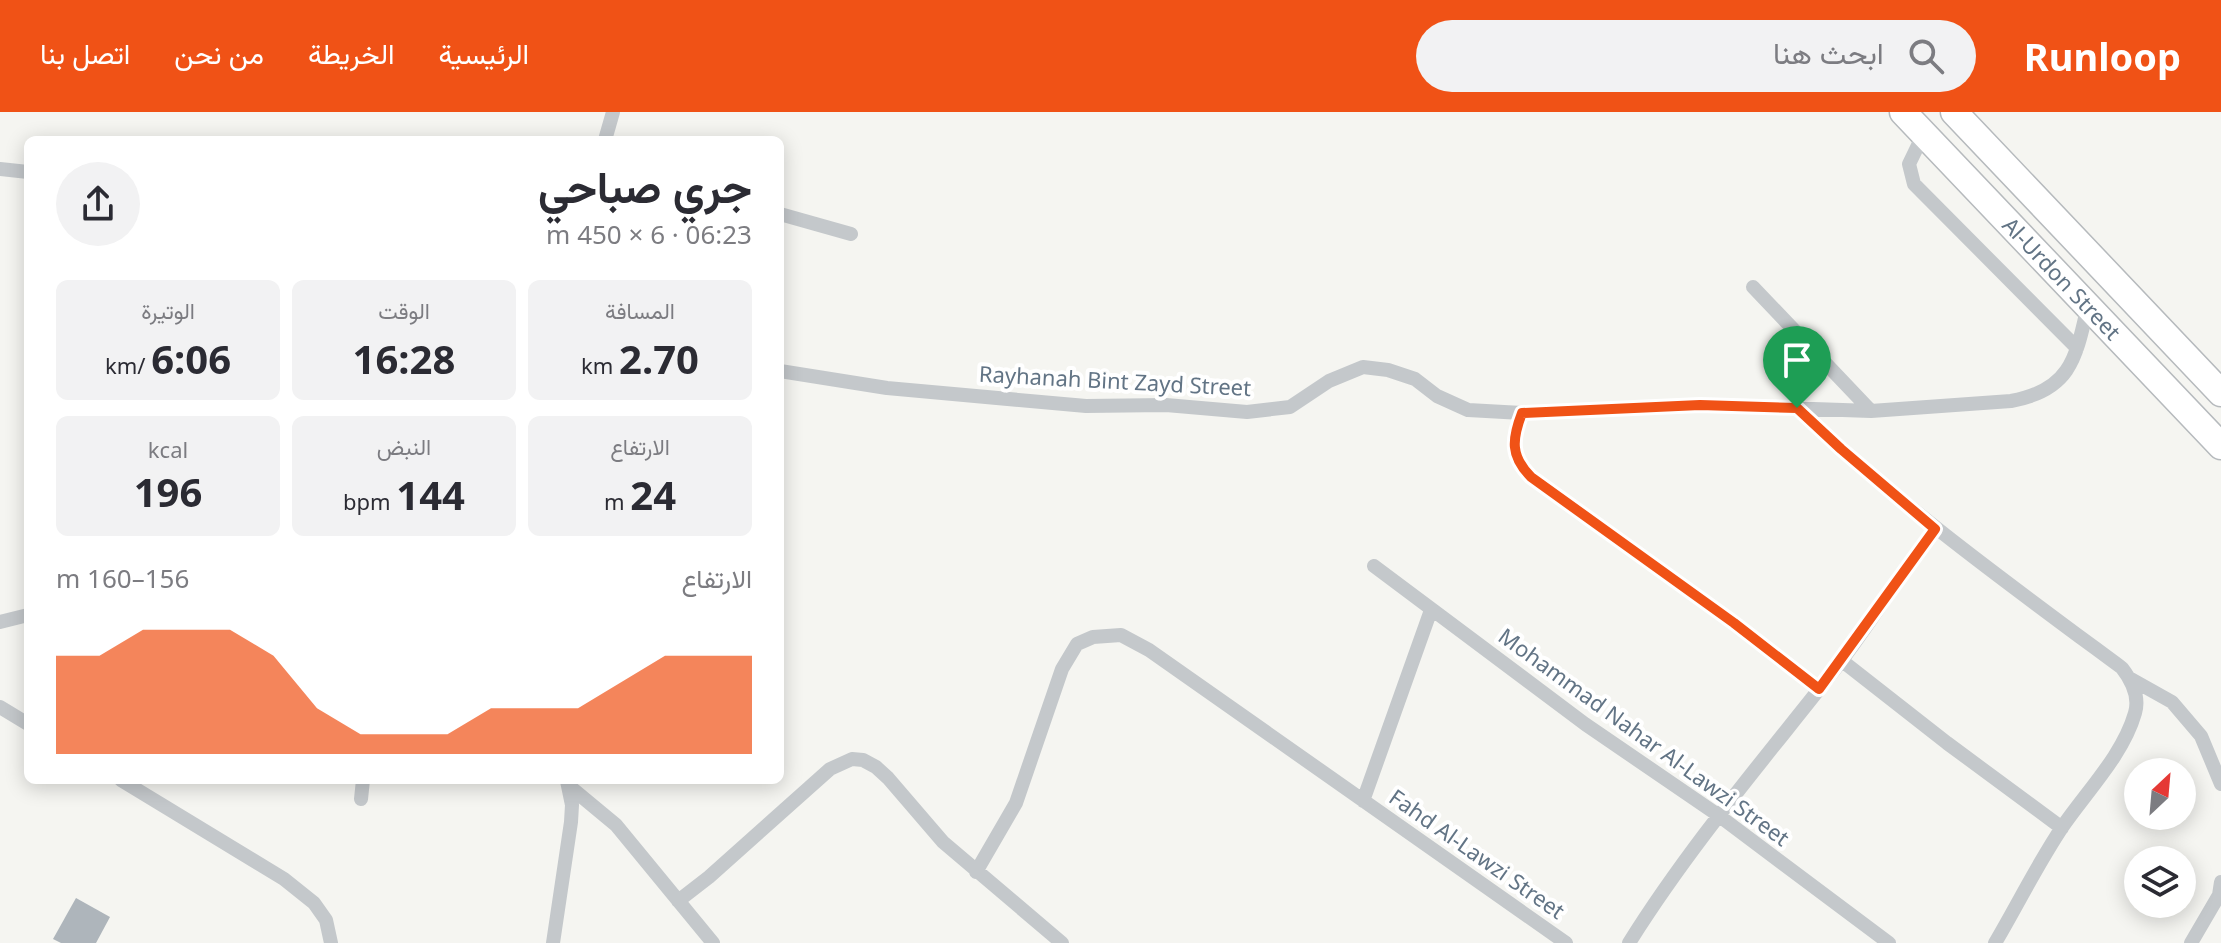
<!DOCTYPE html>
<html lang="ar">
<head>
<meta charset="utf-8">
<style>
  body { margin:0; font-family:"Noto Sans",Vazirmatn,sans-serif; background:#f2f2f3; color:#2b2b33; direction:rtl; height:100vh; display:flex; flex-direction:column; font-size:30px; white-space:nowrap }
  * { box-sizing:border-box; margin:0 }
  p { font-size:26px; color:#7c7c81 }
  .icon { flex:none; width:44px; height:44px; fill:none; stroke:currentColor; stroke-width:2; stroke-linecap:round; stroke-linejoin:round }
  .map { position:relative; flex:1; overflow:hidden; direction:ltr }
  .panel { position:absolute; left:24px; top:24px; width:760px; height:648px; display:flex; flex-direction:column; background:#fff; border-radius:12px; box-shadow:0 4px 20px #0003; direction:rtl }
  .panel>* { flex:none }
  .needle { width:52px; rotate:26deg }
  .tools { position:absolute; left:2124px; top:646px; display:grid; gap:16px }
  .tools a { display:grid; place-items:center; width:72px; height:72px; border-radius:50%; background:#fff; box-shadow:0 4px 20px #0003; font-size:40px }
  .pin { position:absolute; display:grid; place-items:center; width:68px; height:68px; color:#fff; margin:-82px -34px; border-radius:50% 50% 50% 0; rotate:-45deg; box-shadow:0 0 8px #0007 }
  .pin .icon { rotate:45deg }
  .round { display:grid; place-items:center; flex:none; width:84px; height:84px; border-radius:42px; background:#f2f2f3 }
  .summary { display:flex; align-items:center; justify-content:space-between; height:136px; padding:0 32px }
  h1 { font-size:44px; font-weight:700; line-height:60px }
  .metrics { display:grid; grid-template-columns:repeat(3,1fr); gap:12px; height:136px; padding:8px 32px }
  .metrics div { display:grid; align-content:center; border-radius:12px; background:#f2f2f3; text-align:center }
  .metrics b { font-size:40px; font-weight:700 }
  .metrics small { font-size:22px; font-weight:400 }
  .metrics p { font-size:22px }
  .chart { height:224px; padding:16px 32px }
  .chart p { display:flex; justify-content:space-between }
  .chart svg { width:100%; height:144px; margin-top:8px; fill:#f05216; opacity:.7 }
  header { display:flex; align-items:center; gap:48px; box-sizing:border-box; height:112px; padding:0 40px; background:#f05216; color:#fff }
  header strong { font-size:38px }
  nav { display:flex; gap:44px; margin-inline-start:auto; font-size:28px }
  .search { width:560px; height:72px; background:#f2f2f3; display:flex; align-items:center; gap:20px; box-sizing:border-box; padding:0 28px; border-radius:44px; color:#7c7c81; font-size:30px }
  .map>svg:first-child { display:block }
  .building { fill:#aeb5bb }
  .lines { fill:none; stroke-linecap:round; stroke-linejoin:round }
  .highway-casing { stroke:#b6babd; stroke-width:29 }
  .street { stroke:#c4c8cb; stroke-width:14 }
  .highway { stroke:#fff; stroke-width:26 }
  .route-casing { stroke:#fff; stroke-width:16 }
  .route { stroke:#f05216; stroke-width:10 }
  .labels { text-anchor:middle; stroke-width:8; stroke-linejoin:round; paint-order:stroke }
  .street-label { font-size:22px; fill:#627485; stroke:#fff }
</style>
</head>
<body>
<header>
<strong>Runloop</strong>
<div class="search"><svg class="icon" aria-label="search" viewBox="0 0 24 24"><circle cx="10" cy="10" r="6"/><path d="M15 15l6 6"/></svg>ابحث هنا</div>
<nav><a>الرئيسية</a><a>الخريطة</a><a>من نحن</a><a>اتصل بنا</a></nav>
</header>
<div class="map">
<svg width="2221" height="831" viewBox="0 0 2221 831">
  <rect width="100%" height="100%" fill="#f5f5f1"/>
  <path class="building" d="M 76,786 L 110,805 L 96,831 L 61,831 L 53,827 Z"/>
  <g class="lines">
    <defs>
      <g id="highway">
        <path id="s1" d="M 1903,0 L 2221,334"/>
        <path d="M 1954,0 L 2221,281"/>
      </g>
    </defs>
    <use href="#highway" class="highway-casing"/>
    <path class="street" d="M 1924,21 L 1909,52 L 1914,72 L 2077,236
      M 605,28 L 613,0
      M 0,57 L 28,60
      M 780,102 L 851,122
      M 1753,175 L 1871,299
      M 780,259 L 887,276 L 1086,294 L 1166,293 L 1247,300 L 1290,295 L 1329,269 L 1363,255 L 1388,258 L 1415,267 L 1437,284 L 1468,298 L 1522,301 L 1700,293 L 1871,299 L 2011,289 C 2071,278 2076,246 2088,193
      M 1797,296 C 1898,392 2010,473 2122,556 C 2132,569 2140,584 2135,601 C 2123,643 2087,679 2063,714 C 2038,751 2018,792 1995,831
      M 1522,301 C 1512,327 1510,344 1531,365 L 1734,511 L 1819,577
      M 1374,454 L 1585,612 L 1718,703 L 1889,831
      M 0,510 L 28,503
      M 1841,548 L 1947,631 L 2062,716
      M 2131,567 L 2172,590 L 2201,624 L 2221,672
      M 0,595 L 28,612
      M 121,668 L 284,767 L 314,791 L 326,808 L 331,831
      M 569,674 L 616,713 L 713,831
      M 361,687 L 363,668
      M 1363,689 L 1431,498
      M 976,760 L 1016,691 L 1062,557 L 1077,532 L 1093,525 L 1121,523 L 1149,538 L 1566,831
      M 678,789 L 709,765 L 830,657 L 852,647 L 863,648 L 876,655 L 888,666 L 943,730 L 1062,831
      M 553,831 L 571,710 L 572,693 L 567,669
      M 1629,831 C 1691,732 1767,644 1839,552 C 1873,508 1901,460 1935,417
      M 2191,831 L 2219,783 L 2221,770"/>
    <use href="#highway" class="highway"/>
  </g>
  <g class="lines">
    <defs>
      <path id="route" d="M 1700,293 L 1797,296 L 1841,337 L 1935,417 L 1819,577 L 1734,511 L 1531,365 C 1510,344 1512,327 1522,301 Z"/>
    </defs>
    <use href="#route" class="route-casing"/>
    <use href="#route" class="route"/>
  </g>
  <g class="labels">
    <g class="street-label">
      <text dy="8" stroke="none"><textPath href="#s1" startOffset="230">Al-Urdon Street</textPath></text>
      <text transform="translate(1115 269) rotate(3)" y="8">Rayhanah Bint Zayd Street</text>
      <text transform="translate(1644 625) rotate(36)" y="8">Mohammad Nahar Al-Lawzi Street</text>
      <text transform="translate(1477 742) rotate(35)" y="8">Fahd Al-Lawzi Street</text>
    </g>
  </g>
</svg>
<div class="tools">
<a><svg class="needle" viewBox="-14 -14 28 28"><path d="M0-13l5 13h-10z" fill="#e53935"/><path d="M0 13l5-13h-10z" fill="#7c7c81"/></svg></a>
<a><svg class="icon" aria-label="layers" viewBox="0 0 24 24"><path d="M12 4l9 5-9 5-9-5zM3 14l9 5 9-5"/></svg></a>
</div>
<div class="pin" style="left:1797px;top:296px;background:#1e9e55"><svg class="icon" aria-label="arrive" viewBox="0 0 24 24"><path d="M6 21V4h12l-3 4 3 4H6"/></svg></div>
<section class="panel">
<div class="summary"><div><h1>جري صباحي</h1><p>06:23 · 6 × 450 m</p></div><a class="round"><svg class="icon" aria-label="share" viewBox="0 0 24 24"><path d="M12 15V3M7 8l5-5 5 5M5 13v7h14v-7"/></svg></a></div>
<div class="metrics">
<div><p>المسافة</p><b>2.70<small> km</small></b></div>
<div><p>الوقت</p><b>16:28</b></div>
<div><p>الوتيرة</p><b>6:06<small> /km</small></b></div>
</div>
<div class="metrics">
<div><p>الارتفاع</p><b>24<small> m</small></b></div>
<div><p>النبض</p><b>144<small> bpm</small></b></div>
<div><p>kcal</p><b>196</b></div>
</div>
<div class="chart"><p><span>الارتفاع</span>156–160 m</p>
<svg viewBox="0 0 160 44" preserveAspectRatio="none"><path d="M0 44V14L10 14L20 6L30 6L40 6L50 14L60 30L70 38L80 38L90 38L100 30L110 30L120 30L130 22L140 14L150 14L160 14V44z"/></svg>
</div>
</section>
</div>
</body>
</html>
